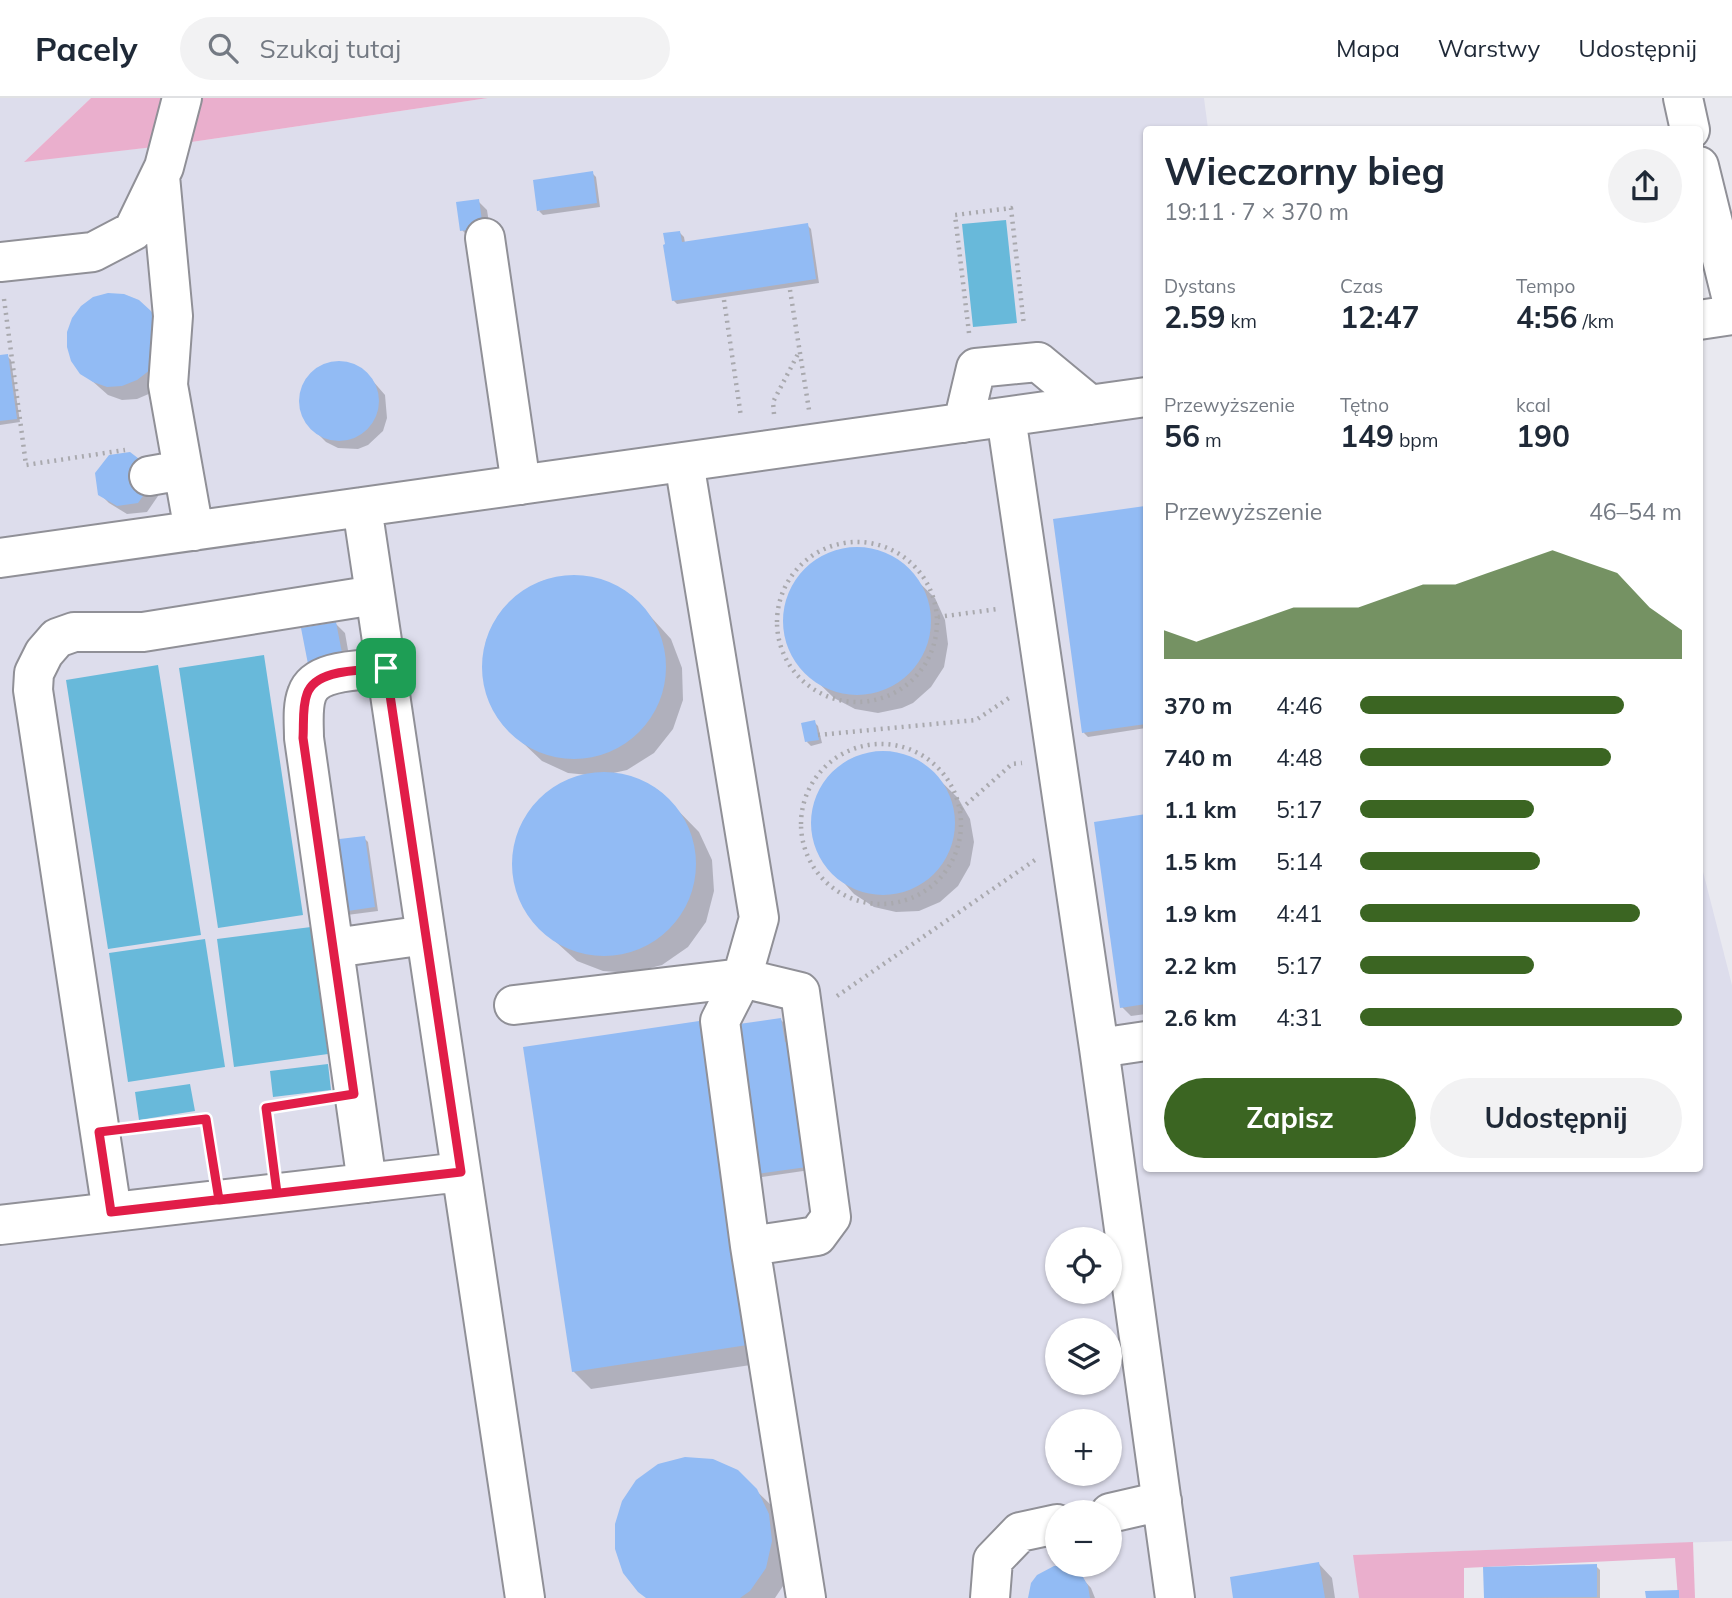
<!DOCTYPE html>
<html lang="pl">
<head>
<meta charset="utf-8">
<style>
  body { margin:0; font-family:Mulish,sans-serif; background:#f2f2f3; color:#1f2937; height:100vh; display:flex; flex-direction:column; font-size:26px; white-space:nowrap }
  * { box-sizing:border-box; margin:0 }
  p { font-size:23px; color:#747a83 }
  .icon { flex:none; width:38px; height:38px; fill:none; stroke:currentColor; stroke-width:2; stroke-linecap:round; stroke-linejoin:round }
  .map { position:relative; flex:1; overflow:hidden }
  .sheet { position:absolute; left:1143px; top:28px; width:560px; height:1046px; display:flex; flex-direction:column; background:#fff; border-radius:7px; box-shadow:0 2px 5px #0004 }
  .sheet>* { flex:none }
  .controls { position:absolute; left:1045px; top:1129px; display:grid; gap:14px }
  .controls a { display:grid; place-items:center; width:77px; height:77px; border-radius:50%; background:#fff; box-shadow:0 2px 5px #0004; font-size:35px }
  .pin { position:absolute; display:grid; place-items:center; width:60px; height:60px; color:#fff; margin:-30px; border-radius:14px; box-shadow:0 4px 10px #0006 }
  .round { display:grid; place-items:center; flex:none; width:74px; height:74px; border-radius:37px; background:#f2f2f3 }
  .summary { display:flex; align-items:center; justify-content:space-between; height:119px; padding:0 21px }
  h1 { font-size:38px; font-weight:700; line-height:52px }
  .figures { display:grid; grid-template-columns:repeat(3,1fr); gap:10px; height:119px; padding:7px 21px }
  .figures div { display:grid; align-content:center }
  .figures b { font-size:30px; font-weight:700 }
  .figures small { font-size:19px; font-weight:400 }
  .figures p { font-size:19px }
  .chart { height:196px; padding:14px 21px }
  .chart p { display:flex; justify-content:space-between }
  .chart svg { width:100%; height:126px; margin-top:7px; fill:#3b6522; opacity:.7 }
  .action { display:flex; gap:14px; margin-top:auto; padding:14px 21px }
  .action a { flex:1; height:80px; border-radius:42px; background:#3b6522; color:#fff; font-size:28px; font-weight:700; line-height:80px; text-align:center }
  .action a+a { background:#f2f2f3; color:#1f2937 }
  ul { padding:0 21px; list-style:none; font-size:23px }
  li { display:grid; grid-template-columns:112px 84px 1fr; align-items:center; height:52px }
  li i { height:18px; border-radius:9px; background:#3b6522 }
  header { display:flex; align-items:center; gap:42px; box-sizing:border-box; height:98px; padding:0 35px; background:#fff; border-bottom:2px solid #e0e1e3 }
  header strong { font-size:33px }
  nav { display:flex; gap:38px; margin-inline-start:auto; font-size:24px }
  .search { width:490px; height:63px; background:#f2f2f3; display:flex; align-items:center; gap:18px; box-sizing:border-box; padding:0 24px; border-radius:38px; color:#747a83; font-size:26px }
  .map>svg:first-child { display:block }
  .built { fill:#ddddec; fill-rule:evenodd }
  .green { fill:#eaafcd }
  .water { fill:#68b9da }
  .shadow { fill:#0003 }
  .building { fill:#92bbf4 }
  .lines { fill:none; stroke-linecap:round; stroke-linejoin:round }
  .minor-casing { stroke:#909097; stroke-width:42 }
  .path { stroke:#a9a9ae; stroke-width:4.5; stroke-dasharray:2 5; stroke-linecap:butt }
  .minor { stroke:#fff; stroke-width:38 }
  .route-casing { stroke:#fff; stroke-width:14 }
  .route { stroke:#e11d48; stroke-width:9 }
</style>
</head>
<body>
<header>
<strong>Pacely</strong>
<div class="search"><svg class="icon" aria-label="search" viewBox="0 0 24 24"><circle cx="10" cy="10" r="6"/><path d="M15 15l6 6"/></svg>Szukaj tutaj</div>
<nav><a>Mapa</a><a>Warstwy</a><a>Udostępnij</a></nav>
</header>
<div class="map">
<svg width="1732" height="1500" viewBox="0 0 1732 1500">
  <rect width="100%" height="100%" fill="#e9e9f0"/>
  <path class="built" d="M 0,0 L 91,0 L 25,63 L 171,47 L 488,0 L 1204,0 L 1208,31 L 1146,32 L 1146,1071 L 1699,1071 L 1699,758 L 1732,887 L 1732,1443 L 1354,1457 L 1359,1500 L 0,1500 ZM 1057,1141 L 1110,1141 L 1110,1194 L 1057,1194 ZM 1057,1232 L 1110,1232 L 1110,1284 L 1057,1284 ZM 1057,1323 L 1110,1323 L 1110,1376 L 1057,1376 ZM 1057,1414 L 1110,1414 L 1110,1466 L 1057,1466 Z"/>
  <path class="green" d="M 91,0 L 488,0 L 171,47 L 24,64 Z
    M 1693,1444 L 1695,1500 L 1678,1500 L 1675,1460 L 1464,1470 L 1464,1500 L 1359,1500 L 1353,1457 Z"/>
  <path class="water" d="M 1006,122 L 1017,225 L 973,229 L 962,126 Z
    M 264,557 L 303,817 L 218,830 L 179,570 Z
    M 158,567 L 201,837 L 108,851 L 66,582 Z
    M 311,829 L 328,956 L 234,969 L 217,841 Z
    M 205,841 L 225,969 L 128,984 L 109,855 Z
    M 328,966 L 331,992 L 273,999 L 270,973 Z
    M 190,986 L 195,1013 L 139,1022 L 135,994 Z"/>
  <path class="shadow" d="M 592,75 L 596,79 L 600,109 L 543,117 L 539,113 Z
    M 478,103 L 487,112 L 491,138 L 471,141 L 462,132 Z
    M 807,127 L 811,131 L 819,185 L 677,206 L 673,202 L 680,135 L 684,139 L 685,145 Z
    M 172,242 L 151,295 L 137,301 L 122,302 L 108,297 L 82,274 Z
    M 7,258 L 11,262 L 20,324 L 0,327 L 0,259 Z
    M 338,264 L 355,268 L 366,275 L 385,297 L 387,320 L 383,333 L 368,347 L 358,351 L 338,350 L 326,344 L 306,324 L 300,305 L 302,291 L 314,273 L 325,267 Z
    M 156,378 L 158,398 L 147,414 L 127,416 L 109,405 L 100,396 Z
    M 1145,409 L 1146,630 L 1088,639 L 1084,635 Z
    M 854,451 L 877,454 L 899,465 L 935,500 L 945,522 L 948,546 L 944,569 L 931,589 L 913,605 L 902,610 L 878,615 L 855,611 L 834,600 L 798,565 L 788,544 L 786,532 L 787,508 L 795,487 L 810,468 L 831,456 Z
    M 573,478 L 604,483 L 632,498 L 671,541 L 682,570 L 683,602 L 673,631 L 654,655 L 627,672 L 609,676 L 629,678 L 658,692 L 699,734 L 712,762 L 714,793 L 706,824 L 688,849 L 662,867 L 631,875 L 603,873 L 577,863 L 536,826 L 521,802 L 514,775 L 515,746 L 526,720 L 544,698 L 567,683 L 588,677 L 568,675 L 542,663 L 502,625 L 488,600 L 483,572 L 486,543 L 498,518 L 518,497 L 542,483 Z
    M 336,526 L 345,535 L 351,569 L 319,574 Z
    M 814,624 L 818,628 L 822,645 L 811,648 L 807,644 Z
    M 876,654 L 900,656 L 922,665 L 958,700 L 970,721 L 974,744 L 970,767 L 958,788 L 940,804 L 919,813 L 896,814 L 874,809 L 854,796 L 821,759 L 813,737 L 813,714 L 820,692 L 834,673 L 853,660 Z
    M 1146,718 L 1146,916 L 1131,918 L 1122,909 L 1096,725 Z
    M 364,740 L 368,744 L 378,813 L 347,817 Z
    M 781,922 L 785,926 L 817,1071 L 755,1080 Z
    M 525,950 L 771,1264 L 591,1291 L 573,1273 Z
    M 737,1374 L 775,1411 L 790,1462 L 783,1488 L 775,1500 L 646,1500 Z
    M 1319,1466 L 1332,1480 L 1335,1500 L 1235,1500 Z
    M 1596,1468 L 1600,1472 L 1600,1500 L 1486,1500 L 1485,1471 Z
    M 1082,1480 L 1091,1490 L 1095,1500 L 1031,1500 Z"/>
  <path class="building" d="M 593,73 L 597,105 L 537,113 L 533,82 Z
    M 479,101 L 483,130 L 460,133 L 456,104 Z
    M 808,125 L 816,181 L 672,203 L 663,147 L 665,146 L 663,135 L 680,133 L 682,144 Z
    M 108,195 L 124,196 L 139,202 L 151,213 L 159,227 L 150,272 L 137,282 L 122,288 L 107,289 L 93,284 L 80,276 L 71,263 L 67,249 L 67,234 L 72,220 L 81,208 L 93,199 Z
    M 8,256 L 17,321 L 0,323 L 0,257 Z
    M299 303a40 40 0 1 1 80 0a40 40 0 1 1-80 0Z
    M 130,354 L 147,367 L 150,388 L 138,405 L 117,408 L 98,397 L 95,375 L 109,357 Z
    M 1145,408 L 1146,626 L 1082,635 L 1053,421 Z
    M783 523a74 74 0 1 1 148 0a74 74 0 1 1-148 0Z
    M482 569a92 92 0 1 1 184 0a92 92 0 1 1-184 0Z
    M 336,524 L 343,560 L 308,566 L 301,530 Z
    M 815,622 L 819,642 L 805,644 L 801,625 Z
    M811 725a72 72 0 1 1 144 0a72 72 0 1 1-144 0Z
    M512 766a92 92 0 1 1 184 0a92 92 0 1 1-184 0Z
    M 1146,716 L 1146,906 L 1120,910 L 1094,724 Z
    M 365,738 L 375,809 L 341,814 L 331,742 Z
    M 781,920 L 785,944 L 796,942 L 814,1068 L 749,1077 L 739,926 Z
    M 706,922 L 754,1246 L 572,1274 L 523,949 Z
    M 685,1359 L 713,1361 L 738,1372 L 757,1391 L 769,1416 L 772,1443 L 766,1470 L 750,1493 L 740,1500 L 646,1500 L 638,1494 L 623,1475 L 615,1451 L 615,1426 L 622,1403 L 636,1382 L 658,1366 Z
    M 1319,1464 L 1325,1500 L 1233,1500 L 1230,1479 Z
    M 1597,1466 L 1597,1499 L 1484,1500 L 1483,1469 Z
    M 1054,1468 L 1065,1468 L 1083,1479 L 1088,1488 L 1090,1500 L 1028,1500 L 1031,1485 L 1037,1477 Z
    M 1679,1492 L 1679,1500 L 1646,1500 L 1645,1493 Z"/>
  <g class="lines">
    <defs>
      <path id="minor" d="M 1683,0 L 1690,32
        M 1699,68 L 1732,202
        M 160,78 L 173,218 L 168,287 L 194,433
        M 485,140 L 521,387
        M 0,164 L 93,154 L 133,133 L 164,69 L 182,0
        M 1699,222 L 1732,217
        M 1006,319 L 1099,950 L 1175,1500
        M 963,325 L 976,270 L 1038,264 L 1090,307
        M 684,364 L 759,820 L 742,880 L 720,923 L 750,1148 L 806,1500
        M 149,378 L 183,372
        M 0,460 L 362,409
        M 334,850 L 426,837
        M 514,907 L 742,880 L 800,894 L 831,1119 L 817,1138 L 750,1148
        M 1099,950 L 1146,943
        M 367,1085 L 304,640 C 304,626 302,609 307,596 C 316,570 362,573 386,570
        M 112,1114 L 33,592 L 34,575 L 44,555 L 57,540 L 74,534 L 143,534 L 375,497
        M 0,1127 L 461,1074
        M 1110,1415 L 1162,1403
        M 525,1500 L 362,409 L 1146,299
        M 990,1500 L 993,1462 L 1020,1434 L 1057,1426"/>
    </defs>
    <use href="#minor" class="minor-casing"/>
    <path class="path" d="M 790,192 L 809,312
      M 4,201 L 26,367 L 125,352
      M 724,202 L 741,319
      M 969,235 L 955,117 L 1011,110 L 1024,228
      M 774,316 L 773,304 L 799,254
      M777 524a80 80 0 1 1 160 0a80 80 0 1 1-160 0Z
      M 938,519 L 998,511
      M 818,637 L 976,622 L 1012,598
      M801 726a80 80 0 1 1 160 0a80 80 0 1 1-160 0Z
      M 961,711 L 1012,666 L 1022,665
      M 837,898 L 1035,762
      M 135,1029 L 206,1021 L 213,1066
      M 273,1060 L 266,1010 L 319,1002"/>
    <use href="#minor" class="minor"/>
  </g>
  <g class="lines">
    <defs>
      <path id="route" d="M 386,570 C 362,573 316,570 307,596 C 302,609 304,626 303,640 L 354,996 L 266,1010 L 277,1095 L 111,1114 L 99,1034 L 206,1021 L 219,1102 L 461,1074 L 386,570"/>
    </defs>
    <use href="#route" class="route-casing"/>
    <use href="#route" class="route"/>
  </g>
</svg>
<div class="controls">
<a><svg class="icon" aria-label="locate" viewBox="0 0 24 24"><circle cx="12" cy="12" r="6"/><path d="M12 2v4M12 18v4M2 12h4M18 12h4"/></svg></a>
<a><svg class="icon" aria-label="layers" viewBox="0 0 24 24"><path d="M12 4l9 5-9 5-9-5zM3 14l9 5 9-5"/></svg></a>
<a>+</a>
<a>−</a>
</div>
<div class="pin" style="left:386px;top:570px;background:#1e9e55"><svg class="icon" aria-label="arrive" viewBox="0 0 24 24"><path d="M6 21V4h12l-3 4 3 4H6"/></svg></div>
<section class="sheet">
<div class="summary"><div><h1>Wieczorny bieg</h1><p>19:11 · 7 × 370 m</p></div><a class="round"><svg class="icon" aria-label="share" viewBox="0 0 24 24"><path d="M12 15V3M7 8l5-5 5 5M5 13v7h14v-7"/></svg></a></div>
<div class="figures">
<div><p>Dystans</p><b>2.59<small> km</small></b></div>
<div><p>Czas</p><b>12:47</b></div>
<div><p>Tempo</p><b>4:56<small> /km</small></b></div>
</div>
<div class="figures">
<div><p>Przewyższenie</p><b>56<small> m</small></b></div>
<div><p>Tętno</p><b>149<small> bpm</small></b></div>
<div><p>kcal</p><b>190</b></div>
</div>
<div class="chart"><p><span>Przewyższenie</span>46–54 m</p>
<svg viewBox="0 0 160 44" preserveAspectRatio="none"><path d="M0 44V34L10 38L20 34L30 30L40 26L50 26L60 26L70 22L80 18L90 18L100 14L110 10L120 6L130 10L140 14L150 26L160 34V44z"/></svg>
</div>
<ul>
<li><b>370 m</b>4:46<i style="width:82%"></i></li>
<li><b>740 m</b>4:48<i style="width:78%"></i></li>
<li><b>1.1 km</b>5:17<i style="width:54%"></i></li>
<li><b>1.5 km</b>5:14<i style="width:56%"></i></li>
<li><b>1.9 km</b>4:41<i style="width:87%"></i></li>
<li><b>2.2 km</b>5:17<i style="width:54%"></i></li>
<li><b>2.6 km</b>4:31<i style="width:100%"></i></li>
</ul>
<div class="action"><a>Zapisz</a><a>Udostępnij</a></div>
</section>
</div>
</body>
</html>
